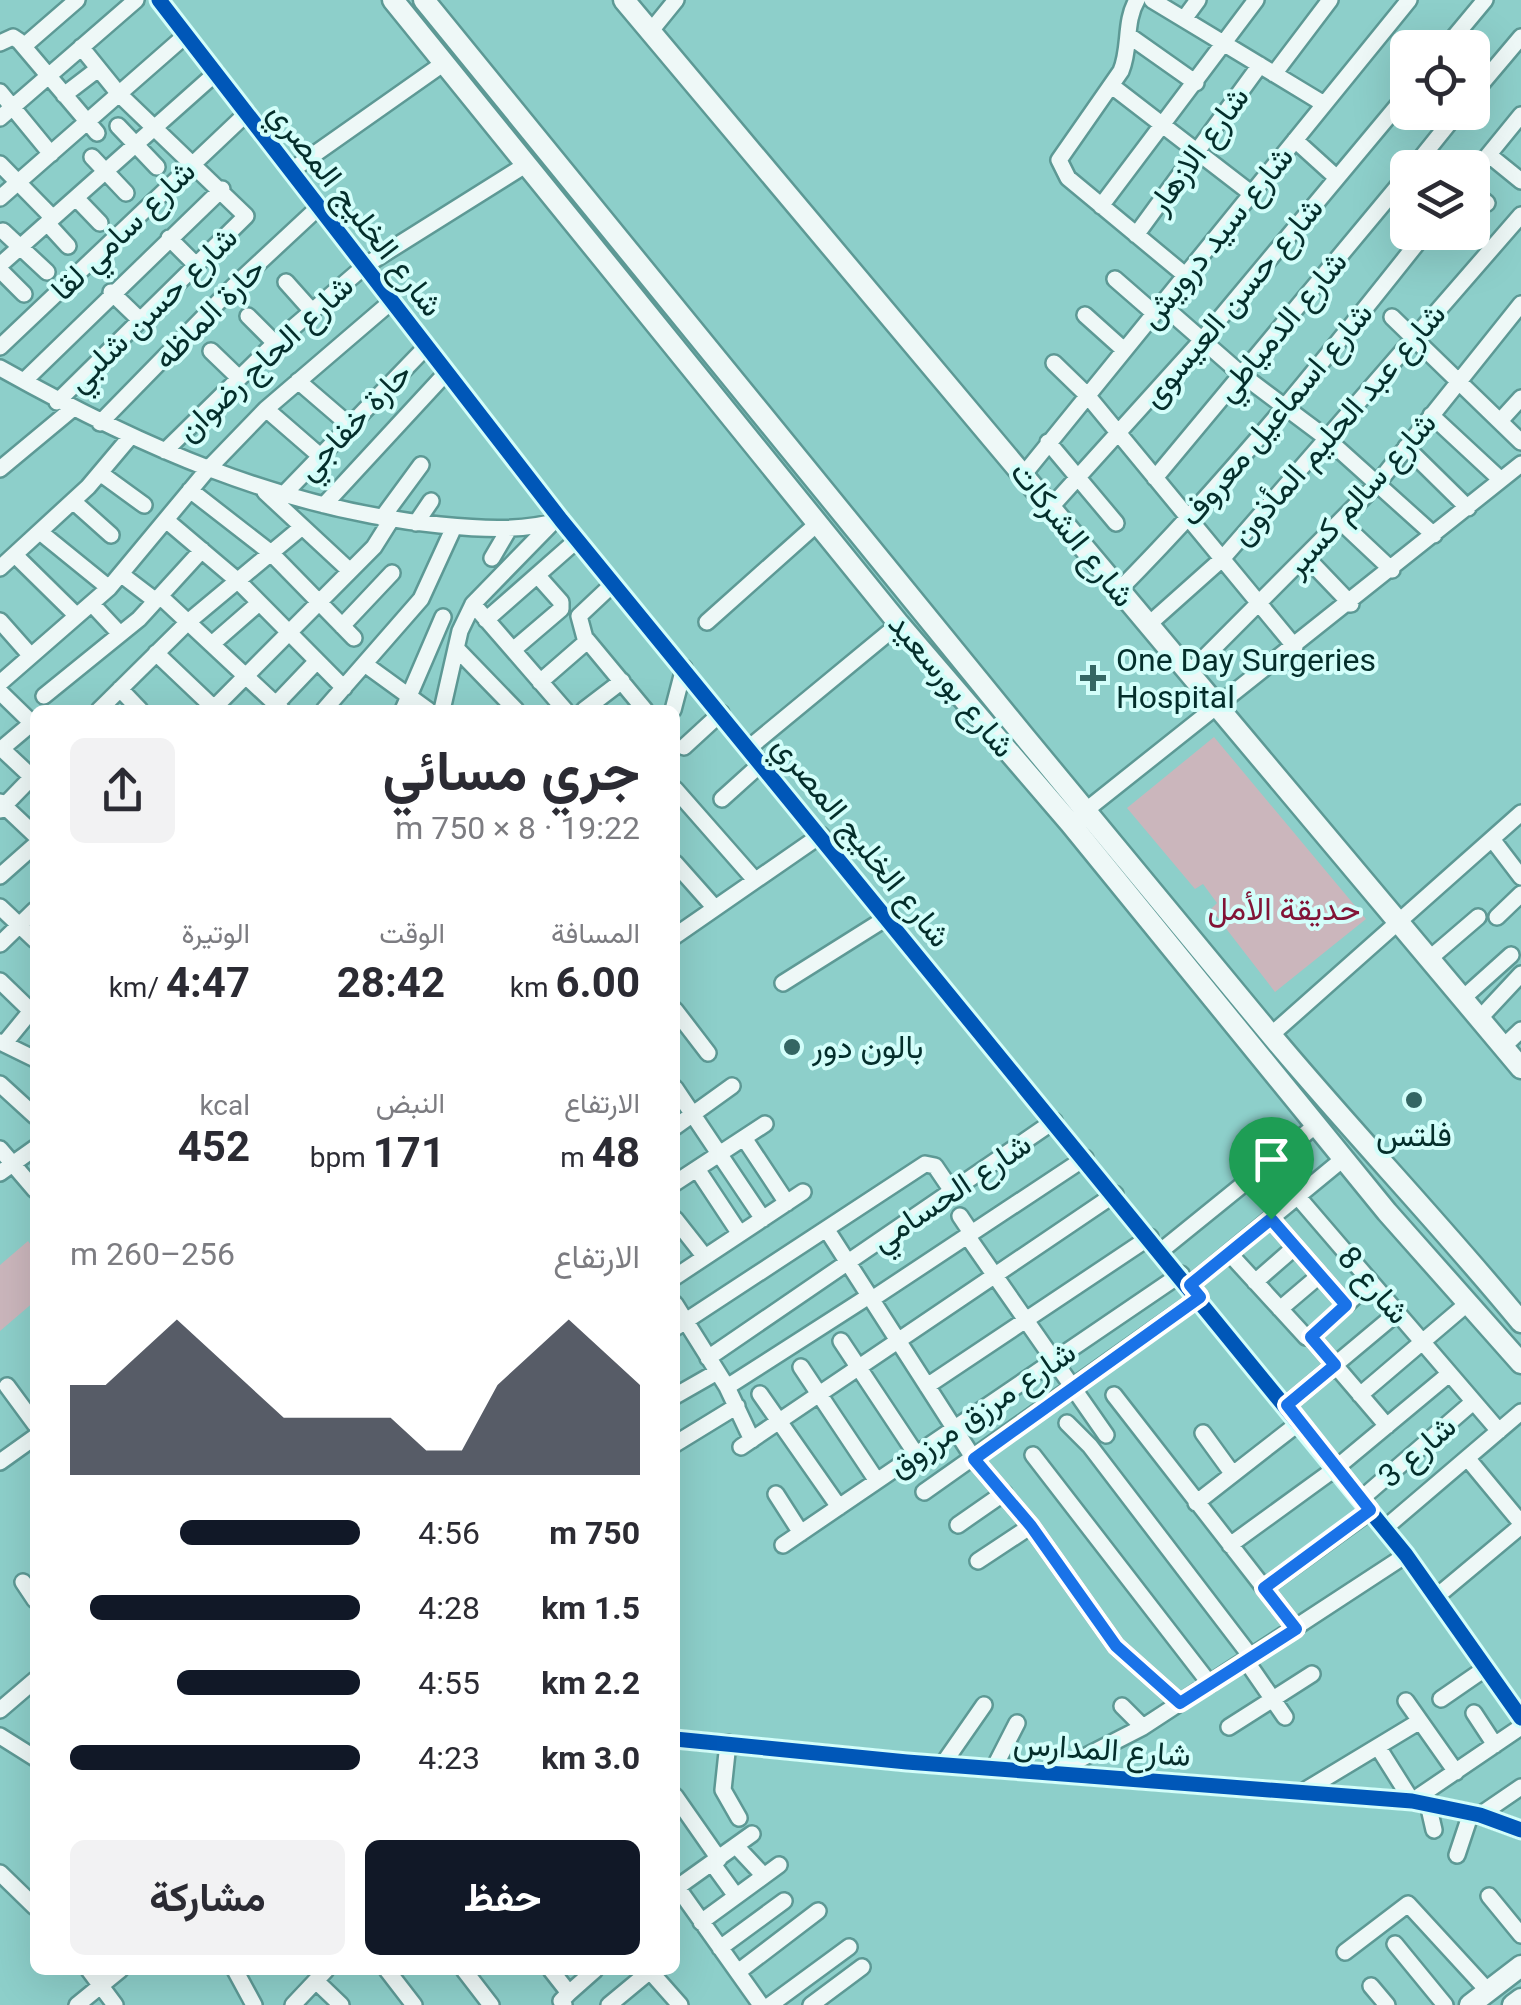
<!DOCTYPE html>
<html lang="ar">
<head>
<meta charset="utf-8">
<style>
  body { margin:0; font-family:Roboto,Vazirmatn,sans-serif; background:#f2f2f3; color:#2b2b33; direction:rtl; height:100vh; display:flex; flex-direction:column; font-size:38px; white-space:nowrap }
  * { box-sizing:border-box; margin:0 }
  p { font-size:32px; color:#7c7c81 }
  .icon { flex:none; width:55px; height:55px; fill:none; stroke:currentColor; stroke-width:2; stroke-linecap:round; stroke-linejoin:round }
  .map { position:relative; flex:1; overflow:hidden; direction:ltr }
  .sheet { position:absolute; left:30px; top:705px; width:650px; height:1270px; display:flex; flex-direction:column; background:#fff; border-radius:15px; box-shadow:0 10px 40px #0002; direction:rtl }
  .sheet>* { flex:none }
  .tools { position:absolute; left:1390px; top:30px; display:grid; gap:20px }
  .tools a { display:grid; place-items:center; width:100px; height:100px; border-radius:15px; background:#fff; box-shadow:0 10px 40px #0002; font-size:50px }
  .pin { position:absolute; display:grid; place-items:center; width:85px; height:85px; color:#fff; margin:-102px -42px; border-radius:50% 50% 50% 0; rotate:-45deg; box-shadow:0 0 10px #0007 }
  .pin .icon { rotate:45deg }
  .round { display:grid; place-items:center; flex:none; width:105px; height:105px; border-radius:15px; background:#f2f2f3 }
  .head { display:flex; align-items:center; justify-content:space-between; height:170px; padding:0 40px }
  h1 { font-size:55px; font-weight:700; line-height:75px }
  .stats { display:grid; grid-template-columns:repeat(3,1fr); gap:15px; height:170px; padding:10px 40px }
  .stats div { display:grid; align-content:center }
  .stats b { font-size:42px; font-weight:700 }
  .stats small { font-size:28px; font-weight:400 }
  .stats p { font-size:28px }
  .chart { height:280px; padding:20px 40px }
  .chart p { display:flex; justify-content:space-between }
  .chart svg { width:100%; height:180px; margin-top:10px; fill:#111827; opacity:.7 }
  .button { display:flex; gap:20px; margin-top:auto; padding:20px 40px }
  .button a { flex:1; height:115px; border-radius:15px; background:#111827; color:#fff; font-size:40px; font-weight:700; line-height:115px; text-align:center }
  .button a+a { background:#f2f2f3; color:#2b2b33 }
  ul { padding:0 40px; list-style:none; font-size:32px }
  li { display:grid; grid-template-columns:160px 120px 1fr; align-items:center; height:75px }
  li i { height:25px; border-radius:12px; background:#111827 }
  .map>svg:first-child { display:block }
  .green { fill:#cbb6bc }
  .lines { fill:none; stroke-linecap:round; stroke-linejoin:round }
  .minor-casing { stroke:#5d9995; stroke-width:20 }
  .major-casing { stroke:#5d9995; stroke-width:25 }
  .minor { stroke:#eef8f7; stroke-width:15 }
  .major { stroke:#eef8f7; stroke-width:20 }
  .cycleway-casing { stroke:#d3fefa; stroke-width:21 }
  .cycleway { stroke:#0057b8; stroke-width:15 }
  .route-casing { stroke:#fff; stroke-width:20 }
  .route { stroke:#1a73e8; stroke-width:12 }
  .poi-dot { fill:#346663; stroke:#d3fefa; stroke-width:4 }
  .labels { text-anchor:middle; stroke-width:8; stroke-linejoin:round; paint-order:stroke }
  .street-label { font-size:32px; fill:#042e2b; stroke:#d3fefa }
  .poi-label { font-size:32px; fill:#042e2b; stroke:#d3fefa; text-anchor:start }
  .park-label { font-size:32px; fill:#821436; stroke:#d3fefa }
</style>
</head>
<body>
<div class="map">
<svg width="1521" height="2005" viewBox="0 0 1521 2005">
  <rect width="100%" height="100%" fill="#8dcfca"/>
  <path class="green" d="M 1214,737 L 1366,919 L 1275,992 L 1211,909 L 1217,903 L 1203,884 L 1195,889 L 1127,808 Z
    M 28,1241 L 35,1250 L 35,1301 L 0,1331 L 0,1265 Z"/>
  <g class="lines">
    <defs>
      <path id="minor" d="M 159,0 L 561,520 L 1406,1555 L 1521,1718
        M 1137,0 C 1124,22 1131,47 1121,71 L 1059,160 L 1068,178 L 1185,275
        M 1152,0 L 1324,104
        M 1184,19 L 1198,0
        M 650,32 L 676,0
        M 1128,35 L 1196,83
        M 0,43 L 13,37 L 19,41 L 97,133
        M 24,46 L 77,0
        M 1445,48 L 1485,0
        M 1274,74 L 1330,0
        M 1112,86 L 1252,194
        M 0,92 L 51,154
        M 64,95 L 98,69
        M 1472,95 L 1521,37
        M 0,118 L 136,0
        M 118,126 L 157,167
        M 1295,140 L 1337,178
        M 1489,155 L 1521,181
        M 92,157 L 126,193
        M 0,164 L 53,218
        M 1413,168 L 1458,112
        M 292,170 L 444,63
        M 1472,175 L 1521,115
        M 1472,191 L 1487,203
        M 0,198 L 186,35
        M 76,198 L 100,223
        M 1101,206 L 1256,0
        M 47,223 L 68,246
        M 3,231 L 47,272
        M 1136,235 L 1260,65
        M 169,238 L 196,265
        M 0,265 L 216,73
        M 0,270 L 24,294
        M 1115,279 L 1154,313
        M 286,282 L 311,310
        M 111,292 L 139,319
        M 1161,304 L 1241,374 L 1325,437 L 1434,535
        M 1085,315 L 1124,350
        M 248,316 L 275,343
        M 1392,317 L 1521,442
        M 0,347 L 247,113
        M 211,351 L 238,377
        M 1054,363 L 1087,395 L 1295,647
        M 0,368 C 137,445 282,510 440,525 C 480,529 522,532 561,520
        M 24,381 L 222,189
        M 298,381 L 348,424
        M 57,402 L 246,216 L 119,94 L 81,47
        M 266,409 L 319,455
        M 1431,415 L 1501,480
        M 1500,421 L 1521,398
        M 100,423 L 234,286 L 320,206
        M 1048,442 L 1116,523
        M 1406,447 L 1468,508
        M 165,451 L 275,343 L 366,265 L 527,164
        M 0,469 L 71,410
        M 100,473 L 144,505
        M 1024,474 L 1409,0
        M 1155,478 L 1408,174
        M 190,490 L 271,553 L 354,638
        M 265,492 L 350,571
        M 282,496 L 427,346
        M 73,501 L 111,535
        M 324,505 L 447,372
        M 1051,507 L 1201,341 L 1408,93
        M 382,518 L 421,465
        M 166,520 L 238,581 L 344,688
        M 1341,522 L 1392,570
        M 416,523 L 431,501
        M 40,532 L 109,588
        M 15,555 L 77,616
        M 492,558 L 509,529
        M 1307,558 L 1351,604
        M 0,568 L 88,487 L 131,436
        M 122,575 L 156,601
        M 1119,590 C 1230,478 1328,356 1426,232
        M 161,597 L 282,710
        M 92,604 L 120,634
        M 473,604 L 565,710
        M 486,620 L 577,540
        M 0,621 L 31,656
        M 707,622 L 818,523
        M 1148,625 L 1222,559 L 1521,215
        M 342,626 L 392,573
        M 587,640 L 645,710
        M 212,644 L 259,603
        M 456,648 L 516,710
        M 513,650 L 561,609 L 561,602 L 537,575
        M 156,653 L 216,710
        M 366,665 L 428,710
        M 1188,674 L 1377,484 L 1521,304
        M 540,682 L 586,642 L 579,616 L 613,584
        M 0,683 L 109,588 L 208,469 L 266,409 L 392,301
        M 120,689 L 140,710
        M 0,692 L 35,726
        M 44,696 L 139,619 L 202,550
        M 276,704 L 317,661
        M 99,710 L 188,622 L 302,527
        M 212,710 L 374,547 L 391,520
        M 324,710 L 421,599 L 454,527
        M 403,710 L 443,617
        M 442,710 L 460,631 L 473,604 L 552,523
        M 584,710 L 622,681
        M 673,710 L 684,668
        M 684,747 L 721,713
        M 750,747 L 899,624
        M 2,749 L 35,780
        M 0,750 L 32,723
        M 675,789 L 755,880
        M 722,799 L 763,762
        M 0,802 L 35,835
        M 0,810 L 35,774
        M 1085,811 L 1521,464
        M 1492,839 L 1521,877
        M 675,863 L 715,908
        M 0,876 L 35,845
        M 0,907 L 35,940
        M 1497,917 L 1521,894
        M 675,936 L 821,835
        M 0,944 L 35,910
        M 1429,959 L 1478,917
        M 0,981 L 31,1011
        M 783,983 L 888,917
        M 1462,999 L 1511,955
        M 675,1010 L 708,1053
        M 1479,1019 L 1521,974
        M 1271,1035 L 1521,813
        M 0,1042 L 35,1059
        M 4,1044 L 35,1006
        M 1503,1047 L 1521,1030
        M 0,1084 L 35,1116
        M 675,1088 L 763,1219
        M 675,1127 L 732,1086
        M 744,1138 L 787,1203
        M 0,1149 L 35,1190
        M 697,1169 L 740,1234
        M 0,1173 L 35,1148
        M 675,1183 L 765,1124
        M 1298,1197 L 1499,1431
        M 960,1216 L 972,1234
        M 675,1219 L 705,1257
        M 1271,1219 L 1346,1305
        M 827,1230 L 974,1459 L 1031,1526 L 1116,1646 L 1180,1703
        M 968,1237 L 1106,1435
        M 1162,1250 L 1315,1126
        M 1229,1253 L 1306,1337 L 1311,1337 L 1387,1426
        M 675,1277 L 803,1192
        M 1255,1282 L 1295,1247
        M 1190,1285 L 1343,1159
        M 872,1299 L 1085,1158
        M 675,1304 L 727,1387 L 752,1440
        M 1280,1309 L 1320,1275
        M 675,1328 L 925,1164 L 935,1166 L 952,1191
        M 1311,1337 L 1371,1282
        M 841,1341 L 916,1454
        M 708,1358 L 1054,1121
        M 801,1367 L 877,1481
        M 7,1386 L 35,1424
        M 927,1386 L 1150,1237
        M 727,1387 L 869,1296
        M 760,1394 L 839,1507
        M 1114,1395 L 1296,1629
        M 1360,1395 L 1468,1303
        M 675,1396 L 717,1372
        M 1287,1405 L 1397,1313
        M 1067,1423 L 1090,1446 L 1252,1658
        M 1203,1433 L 1232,1473
        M 675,1444 L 737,1406
        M 741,1447 L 1115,1194
        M 1033,1455 L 1210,1684
        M 1468,1459 L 1521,1523
        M 0,1462 L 35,1437
        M 924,1492 L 1200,1297
        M 776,1494 L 801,1533
        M 1361,1499 L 1473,1402
        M 1196,1503 L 1300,1422
        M 958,1525 L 1004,1493
        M 1385,1528 L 1521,1412
        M 783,1545 L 1181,1274
        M 1230,1545 L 1336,1468 L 1449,1374
        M 978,1561 L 1031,1526
        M 23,1582 L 35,1600
        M 1264,1588 L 1370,1511
        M 1436,1597 L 1521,1526
        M 1247,1662 L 1285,1717
        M 1441,1699 L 1486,1668
        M 1406,1701 L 1456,1772
        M 1122,1706 L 1143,1727
        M 0,1710 L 35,1680
        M 1474,1713 L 1495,1745
        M 1229,1727 L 1312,1674
        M 0,1736 L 35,1758
        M 675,1739 L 907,1762 L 1412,1801 L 1480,1815 L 1521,1830
        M 728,1743 L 723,1790 L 739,1818
        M 1378,1747 L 1412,1801 L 1521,1727
        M 943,1764 L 984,1705
        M 994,1768 L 1017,1723
        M 1057,1771 L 1143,1727 L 1406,1555
        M 1304,1791 L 1420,1721
        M 675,1796 L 719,1859
        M 1428,1804 L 1434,1830
        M 1480,1815 L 1521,1787
        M 736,1846 L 764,1876
        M 1457,1855 L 1471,1813
        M 712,1863 L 736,1896
        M 0,1873 L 35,1907
        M 675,1884 L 761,2005
        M 675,1889 L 752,1834
        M 1489,1896 L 1521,1935
        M 701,1922 L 779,1865
        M 1395,1944 L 1445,2005
        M 720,1948 L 784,1901
        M 1345,1952 L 1408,1904 L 1488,1991
        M 89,1970 L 115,2005
        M 235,1970 L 254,2005
        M 387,1970 L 414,2005
        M 464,1970 L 491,2005
        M 551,1970 L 569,1993 L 561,2001 L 564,2005
        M 649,1970 L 680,2005
        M 738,1972 L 818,1911
        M 316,1981 L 341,2005
        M 1371,1986 L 1387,2005
        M 569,1993 L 595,1970
        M 77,2005 L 120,1970
        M 293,2005 L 326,1970
        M 609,2005 L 650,1971
        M 770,2005 L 849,1947
        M 811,2005 L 862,1967"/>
      <path id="major" d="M 393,0 L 899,624 L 1070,823 L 1387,1212 L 1521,1363
        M 424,0 C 703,345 983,688 1266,1029 C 1349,1129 1439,1222 1521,1322
        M 624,0 L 1521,1068
        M 1470,2005 L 1521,1966
        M 1513,2005 L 1521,1999"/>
    </defs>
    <use href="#minor" class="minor-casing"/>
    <use href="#major" class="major-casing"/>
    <use href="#minor" class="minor"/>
    <use href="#major" class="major"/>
    <defs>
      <path id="cycleway" d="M 159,0 L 561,520 L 1406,1555 L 1521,1718
        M 675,1739 L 907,1762 L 1412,1801 L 1480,1815 L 1521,1830"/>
    </defs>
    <use href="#cycleway" class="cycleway-casing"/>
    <use href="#cycleway" class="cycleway"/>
  </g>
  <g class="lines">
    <defs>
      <path id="route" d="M 1271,1219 L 1346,1305 L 1311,1337 L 1335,1365 L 1287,1405 L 1370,1510 L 1264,1588 L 1296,1629 L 1180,1703 L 1116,1646 L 1031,1526 L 974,1459 L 1200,1297 L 1190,1285 Z"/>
    </defs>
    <use href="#route" class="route-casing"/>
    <use href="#route" class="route"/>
  </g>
  <g class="poi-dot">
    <path d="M1088 663h10v10h10v10h-10v10h-10v-10h-10v-10h10z"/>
    <circle cx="792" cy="1047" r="10"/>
    <circle cx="1414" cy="1100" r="10"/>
  </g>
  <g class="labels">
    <g class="street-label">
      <text transform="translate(1198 150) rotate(-54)" y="11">شارع الازهار</text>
      <text transform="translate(356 209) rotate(52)" y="11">شارع الخليج المصري</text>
      <text transform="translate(123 230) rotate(-44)" y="11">شارع سامي لقا</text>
      <text transform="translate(1216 237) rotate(-51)" y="11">شارع سيد درويش</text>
      <text transform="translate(1232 302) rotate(-50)" y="11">شارع حسن العيسوى</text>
      <text transform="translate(152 309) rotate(-44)" y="11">شارع حسن شلبي</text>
      <text transform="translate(209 313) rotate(-45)" y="11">حارة الماظه</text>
      <text transform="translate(1281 326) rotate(-50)" y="11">شارع الدمياطي</text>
      <text transform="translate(265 358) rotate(-43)" y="11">شارع الحاج رضوان</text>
      <text transform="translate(1276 414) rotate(-50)" y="11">شارع اسماعيل معروف</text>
      <text transform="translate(354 421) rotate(-46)" y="11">حارة خفاجي</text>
      <text transform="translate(1338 424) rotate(-49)" y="11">شارع عبد الحليم المأذون</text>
      <text transform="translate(1360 494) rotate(-48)" y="11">شارع سالم كسبر</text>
      <text transform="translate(1073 534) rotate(51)" y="11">شارع الشركات</text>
      <text transform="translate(952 685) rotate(50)" y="11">شارع بورسعيد</text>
      <text transform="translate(862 841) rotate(51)" y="11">شارع الخليج المصري</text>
      <text transform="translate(951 1192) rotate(-34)" y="11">شارع الحسامي</text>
      <text transform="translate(1374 1285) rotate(49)" y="11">شارع 8</text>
      <text transform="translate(982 1409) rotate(-34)" y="11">شارع مرزق مرزوق</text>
      <text transform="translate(1417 1451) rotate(-41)" y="11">شارع 3</text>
      <text transform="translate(1102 1749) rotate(4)" y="11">شارع المدارس</text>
    </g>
    <g class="poi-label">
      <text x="1116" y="671">One Day Surgeries<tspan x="1116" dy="37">Hospital</tspan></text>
      <text x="812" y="1058">بالون دور</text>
      <text x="1414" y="1146" text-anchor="middle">فلتس</text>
    </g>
    <g class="park-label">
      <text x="1284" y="920">حديقة الأمل</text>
    </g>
  </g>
</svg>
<div class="tools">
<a><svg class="icon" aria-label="locate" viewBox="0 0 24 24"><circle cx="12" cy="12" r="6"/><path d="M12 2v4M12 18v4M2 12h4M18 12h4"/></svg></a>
<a><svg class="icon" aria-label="layers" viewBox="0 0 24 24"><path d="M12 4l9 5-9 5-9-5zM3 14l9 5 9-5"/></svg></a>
</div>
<div class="pin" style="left:1271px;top:1219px;background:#1e9e55"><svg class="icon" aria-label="arrive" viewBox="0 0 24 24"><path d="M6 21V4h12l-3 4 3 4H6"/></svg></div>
<section class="sheet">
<div class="head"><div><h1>جري مسائي</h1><p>19:22 · 8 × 750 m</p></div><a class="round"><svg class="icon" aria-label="share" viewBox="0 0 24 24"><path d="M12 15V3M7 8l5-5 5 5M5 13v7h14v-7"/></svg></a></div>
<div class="stats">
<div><p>المسافة</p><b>6.00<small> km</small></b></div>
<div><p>الوقت</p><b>28:42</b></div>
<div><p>الوتيرة</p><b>4:47<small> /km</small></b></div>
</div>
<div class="stats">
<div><p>الارتفاع</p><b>48<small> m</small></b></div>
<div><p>النبض</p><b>171<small> bpm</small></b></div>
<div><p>kcal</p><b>452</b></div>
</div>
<div class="chart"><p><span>الارتفاع</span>256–260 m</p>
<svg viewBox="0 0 160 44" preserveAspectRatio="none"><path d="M0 44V22L10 22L20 14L30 6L40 14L50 22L60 30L70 30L80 30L90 30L100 38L110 38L120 22L130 14L140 6L150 14L160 22V44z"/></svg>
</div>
<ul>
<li><b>750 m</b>4:56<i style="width:62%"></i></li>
<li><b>1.5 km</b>4:28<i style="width:93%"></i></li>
<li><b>2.2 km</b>4:55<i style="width:63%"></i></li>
<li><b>3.0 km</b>4:23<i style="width:100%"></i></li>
</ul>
<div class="button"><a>حفظ</a><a>مشاركة</a></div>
</section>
</div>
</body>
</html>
